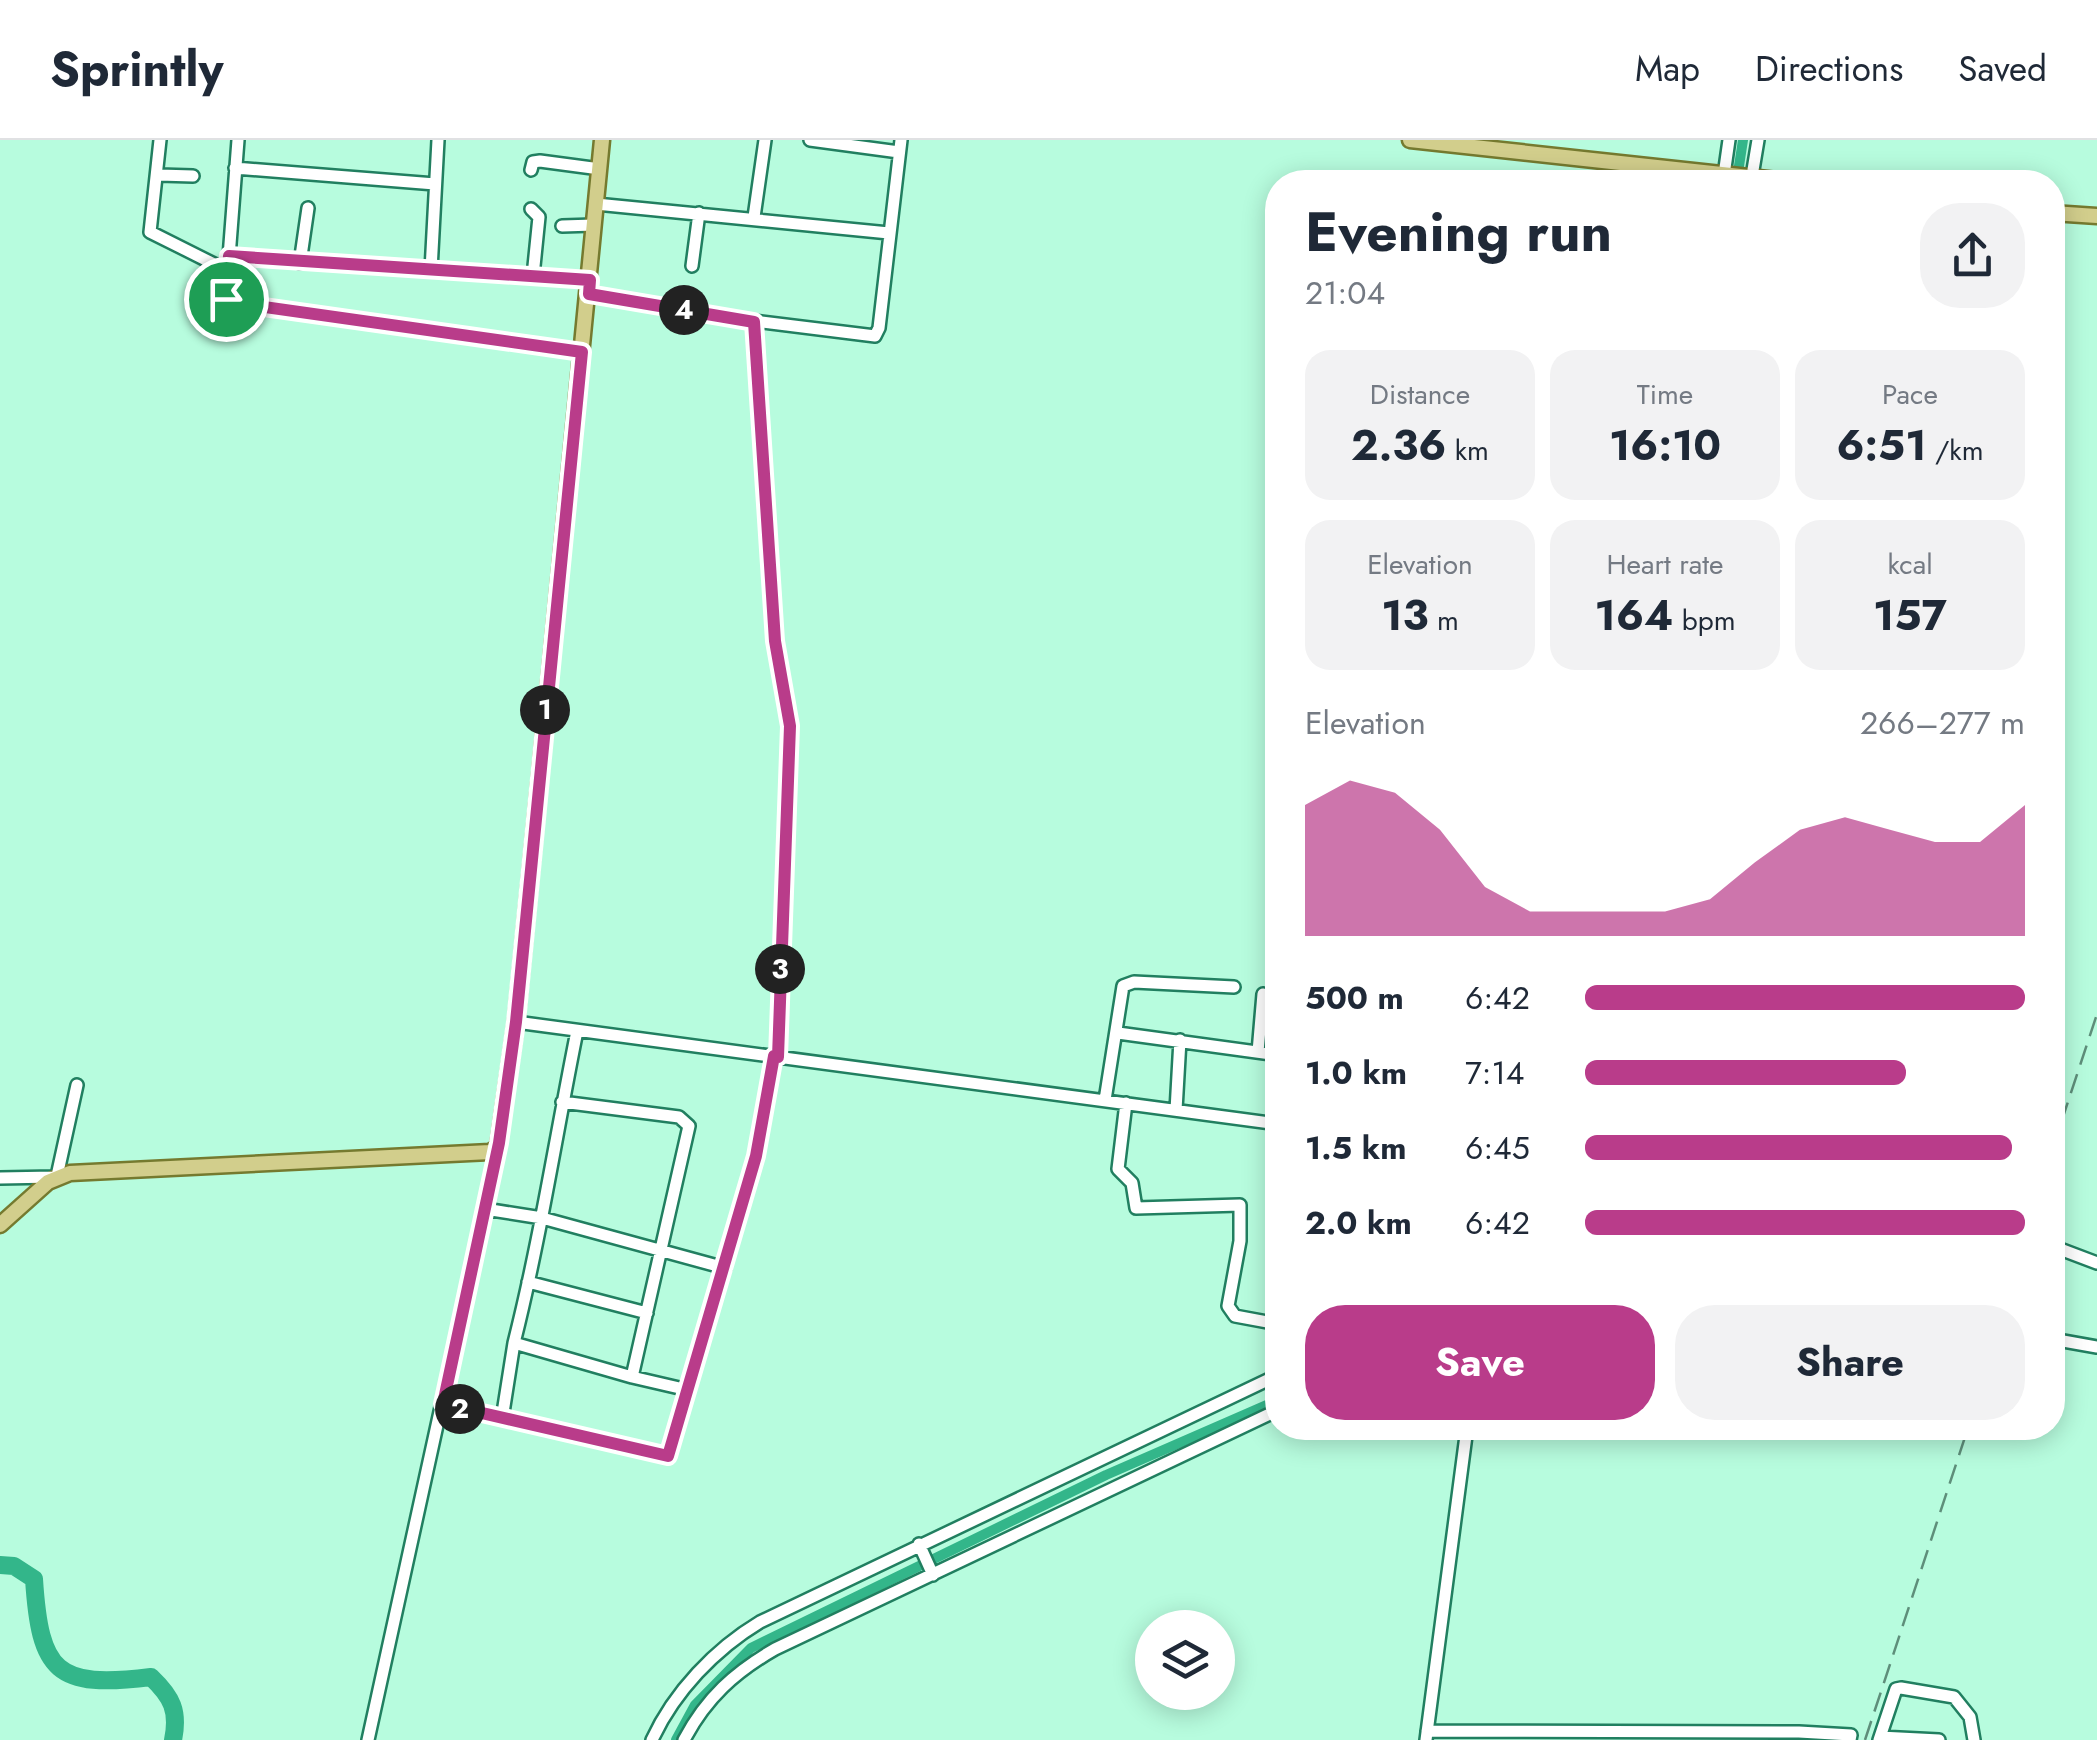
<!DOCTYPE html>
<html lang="en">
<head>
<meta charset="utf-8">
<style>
  body { margin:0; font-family:Jost,sans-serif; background:#f2f2f3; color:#1f2937; height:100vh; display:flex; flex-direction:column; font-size:38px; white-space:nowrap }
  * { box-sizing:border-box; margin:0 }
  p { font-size:32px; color:#747a83 }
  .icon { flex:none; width:55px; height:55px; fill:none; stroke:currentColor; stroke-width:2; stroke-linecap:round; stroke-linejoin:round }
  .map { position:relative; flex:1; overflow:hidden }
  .drawer { position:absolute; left:1265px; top:30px; width:800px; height:1270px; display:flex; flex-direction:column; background:#fff; border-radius:40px; box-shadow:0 5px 25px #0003 }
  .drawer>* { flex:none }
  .tools { position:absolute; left:1135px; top:1470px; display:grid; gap:20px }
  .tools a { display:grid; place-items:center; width:100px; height:100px; border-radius:50%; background:#fff; box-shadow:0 5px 25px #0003; font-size:50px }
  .pin { position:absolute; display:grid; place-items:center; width:85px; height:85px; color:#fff; margin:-42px; border:5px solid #fff; border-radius:50%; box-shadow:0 2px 10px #0007 }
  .km { position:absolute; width:50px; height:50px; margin:-25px; border-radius:50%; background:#222; color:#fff; font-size:28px; line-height:50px; text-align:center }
  .round { display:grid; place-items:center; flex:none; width:105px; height:105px; border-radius:40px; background:#f2f2f3 }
  .head { display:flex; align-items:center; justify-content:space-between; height:170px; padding:0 40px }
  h1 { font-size:55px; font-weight:700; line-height:75px }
  .stats { display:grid; grid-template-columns:repeat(3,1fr); gap:15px; height:170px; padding:10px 40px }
  .stats div { display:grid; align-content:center; border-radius:25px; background:#f2f2f3; text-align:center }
  .stats b { font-size:42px; font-weight:700 }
  .stats small { font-size:28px; font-weight:400 }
  .stats p { font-size:28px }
  .chart { height:280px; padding:20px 40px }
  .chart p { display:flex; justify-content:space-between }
  .chart svg { width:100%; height:180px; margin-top:10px; fill:#b93c8a; opacity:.7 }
  .cta { display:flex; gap:20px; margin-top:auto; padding:20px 40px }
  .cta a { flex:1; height:115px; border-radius:40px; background:#b93c8a; color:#fff; font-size:40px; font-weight:700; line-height:115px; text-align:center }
  .cta a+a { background:#f2f2f3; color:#1f2937 }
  ul { padding:0 40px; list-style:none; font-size:32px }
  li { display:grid; grid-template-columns:160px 120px 1fr; align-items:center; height:75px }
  li i { height:25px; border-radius:12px; background:#b93c8a }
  header { display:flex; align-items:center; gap:60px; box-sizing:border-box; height:140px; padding:0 50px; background:#fff; border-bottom:2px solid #e0e1e3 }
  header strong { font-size:48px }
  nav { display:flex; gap:55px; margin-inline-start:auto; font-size:35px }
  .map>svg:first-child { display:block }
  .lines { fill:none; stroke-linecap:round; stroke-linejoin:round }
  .canal { stroke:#33b68a; stroke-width:10 }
  .river { stroke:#33b68a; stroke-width:18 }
  .minor-casing { stroke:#217f60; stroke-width:16 }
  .major-casing { stroke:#757a2f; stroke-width:19 }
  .minor { stroke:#fff; stroke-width:11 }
  .major { stroke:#d2ce8c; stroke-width:14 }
  .rail { stroke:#5e8e7a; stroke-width:2.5; stroke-dasharray:20 10; stroke-linecap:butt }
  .route-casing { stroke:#fff; stroke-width:20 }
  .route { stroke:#b93c8a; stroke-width:12 }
</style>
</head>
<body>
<header>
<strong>Sprintly</strong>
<nav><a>Map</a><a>Directions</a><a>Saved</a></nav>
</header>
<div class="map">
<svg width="2097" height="1600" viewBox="0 0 2097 1600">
  <rect width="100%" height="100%" fill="#b7fcde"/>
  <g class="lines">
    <path class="canal" d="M 1737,39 L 1743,0
      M 676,1600 L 695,1565 L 751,1508 L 1106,1335 L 1278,1260"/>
    <path class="river" d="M 0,1425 L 14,1426 L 34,1439 C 40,1532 56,1549 151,1537 C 172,1557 179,1571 173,1600"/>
    <defs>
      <path id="minor" d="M 160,0 L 150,92 L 228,131
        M 238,0 L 226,156 L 229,163 L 582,212
        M 810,0 L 899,12
        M 235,28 L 435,44
        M 531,30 L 533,22 L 540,21 L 600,29
        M 159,35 L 193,36
        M 1723,42 L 1729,0
        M 1751,42 L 1758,0
        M 596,64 L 889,93
        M 531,69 L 539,77 L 533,136
        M 754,77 L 765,0
        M 562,86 L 594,85
        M 229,116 L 590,140
        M 300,123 L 308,68
        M 692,126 L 699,73
        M 431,130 L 438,0
        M 589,154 L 754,181 L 875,196 L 879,188 L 901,0
        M 754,181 L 775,501 L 790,586 L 778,917
        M 516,882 L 1278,984
        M 1118,893 L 1278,915
        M 1258,912 L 1263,854
        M 1105,960 L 1123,846 L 1134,842 L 1234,847
        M 562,962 L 679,977 L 689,986 L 632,1237 L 514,1203 C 540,1100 556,995 577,891
        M 1126,963 L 1118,1029 L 1132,1043 L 1136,1068 L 1240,1065 L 1240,1101 L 1228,1166 L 1235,1176 L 1278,1184
        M 1176,970 L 1180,900
        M 57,1036 L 77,945
        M 0,1038 L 54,1037
        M 485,1069 L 542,1078 L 725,1128
        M 2052,1106 L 2097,1123
        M 528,1142 L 647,1173
        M 2052,1199 L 2097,1207
        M 632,1237 L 688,1250
        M 443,1265 L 668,1317 L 756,1016 L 773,916
        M 502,1279 L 514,1203
        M 1918,1288 L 1937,1288
        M 919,1404 L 933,1435
        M 1427,1591 L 1799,1592 L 1851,1595 L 1850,1600
        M 1880,1597 L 1939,1600
        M 368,1600 L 498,1007
        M 652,1600 C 674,1552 715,1509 760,1482 L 1278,1235
        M 684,1600 C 706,1558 735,1532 775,1509 L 1278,1270
        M 1426,1600 L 1467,1288
        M 1879,1600 L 1896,1549 L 1901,1548 L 1954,1557 L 1970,1577 L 1974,1600"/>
      <path id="major" d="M 1410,0 L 1795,42
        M 2052,73 L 2097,76
        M 0,1085 L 48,1042 L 70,1033 L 490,1012 L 498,1007 L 516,882 L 602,0"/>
    </defs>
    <use href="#minor" class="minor-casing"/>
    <use href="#major" class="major-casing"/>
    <use href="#minor" class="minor"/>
    <use href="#major" class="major"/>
    <path class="rail" d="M 2052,1010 L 2097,874
      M 1865,1600 L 1968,1288"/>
  </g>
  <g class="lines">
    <defs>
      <path id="route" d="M 229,116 L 590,140 L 589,154 L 754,182 L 775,501 L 790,586 L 778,917 L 774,916 L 756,1016 L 668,1316 L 443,1264 L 499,1003 L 516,882 L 582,212 L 229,162 L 226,156 Z"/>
    </defs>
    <use href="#route" class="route-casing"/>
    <use href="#route" class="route"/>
  </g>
</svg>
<div class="tools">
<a><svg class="icon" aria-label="layers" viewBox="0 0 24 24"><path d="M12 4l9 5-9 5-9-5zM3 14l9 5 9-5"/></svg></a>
</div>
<div class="pin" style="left:226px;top:159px;background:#1e9e55"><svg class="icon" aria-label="arrive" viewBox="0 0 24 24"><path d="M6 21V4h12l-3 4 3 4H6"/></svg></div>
<b class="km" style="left:545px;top:570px">1</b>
<b class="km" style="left:460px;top:1269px">2</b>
<b class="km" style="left:780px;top:829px">3</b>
<b class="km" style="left:684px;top:170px">4</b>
<section class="drawer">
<div class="head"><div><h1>Evening run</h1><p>21:04</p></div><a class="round"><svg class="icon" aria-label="share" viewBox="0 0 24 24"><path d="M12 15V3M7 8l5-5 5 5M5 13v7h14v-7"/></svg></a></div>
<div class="stats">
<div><p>Distance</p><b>2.36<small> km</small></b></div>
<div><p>Time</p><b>16:10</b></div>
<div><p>Pace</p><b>6:51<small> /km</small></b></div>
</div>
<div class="stats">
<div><p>Elevation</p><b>13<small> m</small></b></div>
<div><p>Heart rate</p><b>164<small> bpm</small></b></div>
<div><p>kcal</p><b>157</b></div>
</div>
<div class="chart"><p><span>Elevation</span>266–277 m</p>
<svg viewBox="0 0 160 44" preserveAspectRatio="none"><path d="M0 44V12L10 6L20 9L30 18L40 32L50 38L60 38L70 38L80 38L90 35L100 26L110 18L120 15L130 18L140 21L150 21L160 12V44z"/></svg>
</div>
<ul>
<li><b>500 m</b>6:42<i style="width:100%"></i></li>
<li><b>1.0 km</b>7:14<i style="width:73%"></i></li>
<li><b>1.5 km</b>6:45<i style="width:97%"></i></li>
<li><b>2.0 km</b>6:42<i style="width:100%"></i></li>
</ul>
<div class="cta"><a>Save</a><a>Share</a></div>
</section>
</div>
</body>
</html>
